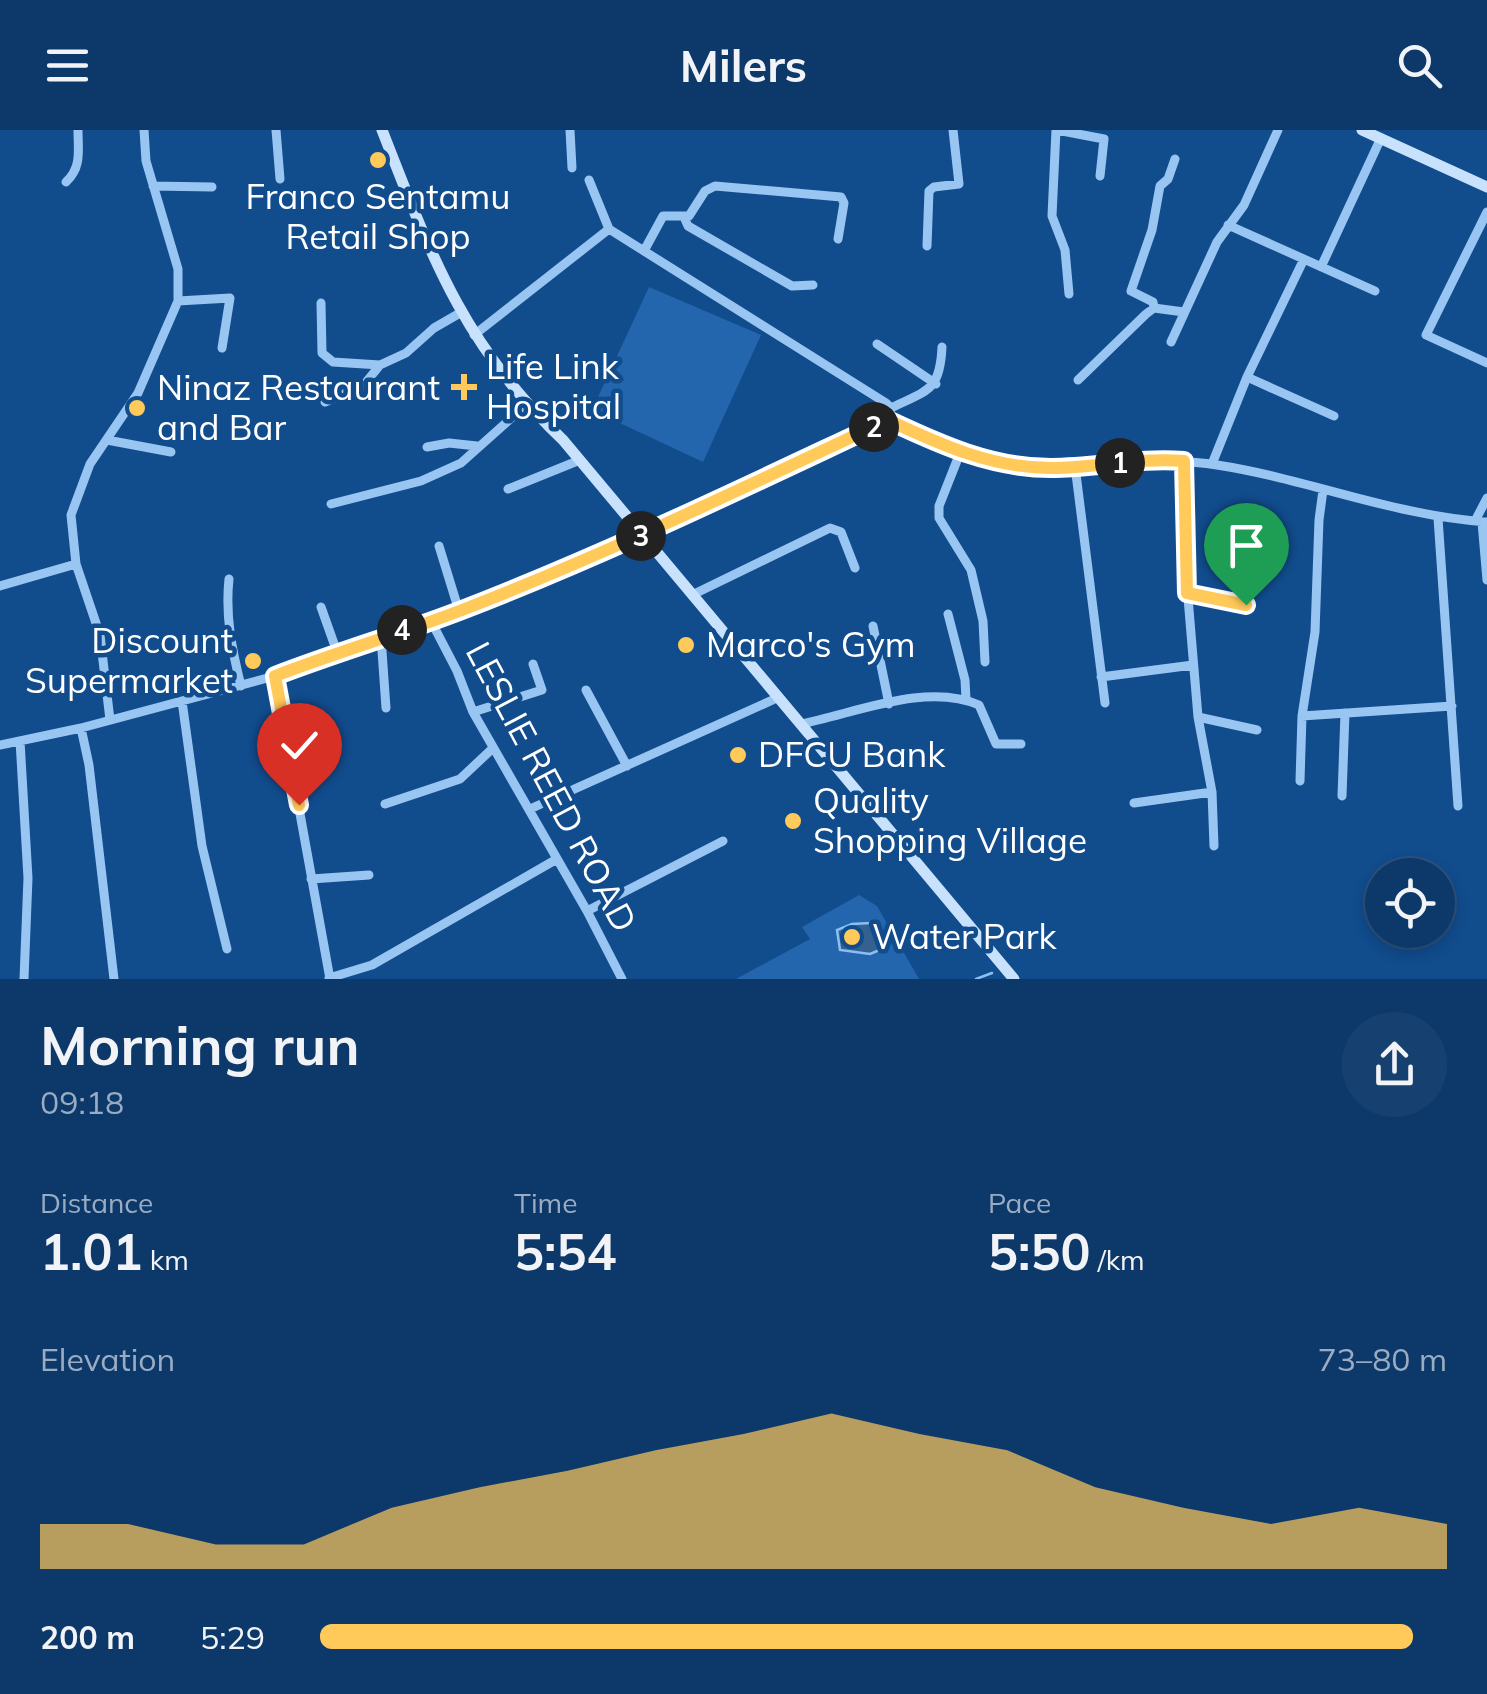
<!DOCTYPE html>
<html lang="en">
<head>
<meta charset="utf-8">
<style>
  body { margin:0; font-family:Mulish,sans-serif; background:#164070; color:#f1f3f6; height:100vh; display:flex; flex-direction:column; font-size:38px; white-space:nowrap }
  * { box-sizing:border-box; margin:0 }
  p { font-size:32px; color:#9aacc1 }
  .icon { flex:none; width:55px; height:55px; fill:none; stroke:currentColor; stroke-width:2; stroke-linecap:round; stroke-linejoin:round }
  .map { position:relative; height:849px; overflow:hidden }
  .sheet { display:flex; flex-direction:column; background:#0d396a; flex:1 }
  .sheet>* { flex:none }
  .fabs { position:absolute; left:1365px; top:728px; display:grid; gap:20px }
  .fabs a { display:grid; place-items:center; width:90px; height:90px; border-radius:50%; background:#0d396a; box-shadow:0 5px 15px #0003,0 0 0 2px #2d537e; font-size:50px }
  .pin { position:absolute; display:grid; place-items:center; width:85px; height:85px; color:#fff; margin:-102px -42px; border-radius:50% 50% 50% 0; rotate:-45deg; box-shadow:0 0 10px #0007 }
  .pin .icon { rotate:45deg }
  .km { position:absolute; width:50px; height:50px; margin:-25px; border-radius:50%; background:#222; color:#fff; font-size:28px; line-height:50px; text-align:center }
  .round { display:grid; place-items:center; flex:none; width:105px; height:105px; border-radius:52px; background:#164070 }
  .summary { display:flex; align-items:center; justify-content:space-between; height:170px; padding:0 40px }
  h1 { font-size:55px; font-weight:700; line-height:75px }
  .stats { display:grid; grid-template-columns:repeat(3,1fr); gap:15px; height:170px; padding:10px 40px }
  .stats div { display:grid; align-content:center }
  .stats b { font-size:50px; font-weight:700 }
  .stats small { font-size:28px; font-weight:400 }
  .stats p { font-size:28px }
  .chart { height:280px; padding:20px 40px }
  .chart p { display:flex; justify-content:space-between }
  .chart svg { width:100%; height:180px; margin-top:10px; fill:#ffca5a; opacity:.7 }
  ul { padding:0 40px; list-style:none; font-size:32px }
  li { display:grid; grid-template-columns:160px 120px 1fr; align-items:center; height:75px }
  li i { height:25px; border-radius:12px; background:#ffca5a }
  header { display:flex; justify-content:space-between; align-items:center; height:130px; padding:0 40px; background:#0d396a; font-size:45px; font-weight:700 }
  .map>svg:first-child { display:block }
  .green { fill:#2366ad }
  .water { fill:#356191; stroke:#8bc0f5; stroke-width:2.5 }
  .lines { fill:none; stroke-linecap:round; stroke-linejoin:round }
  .stream { stroke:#8bc0f5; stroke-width:2.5 }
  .street { stroke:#99c5f2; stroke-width:9 }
  .secondary { stroke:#c8e1fc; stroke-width:11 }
  .route-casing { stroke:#fff; stroke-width:20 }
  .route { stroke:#ffca5a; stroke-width:12 }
  .poi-dot { fill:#ffca5a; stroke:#114c8d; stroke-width:4 }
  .labels { text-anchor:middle; stroke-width:9; stroke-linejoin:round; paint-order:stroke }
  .poi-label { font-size:35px; fill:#fff; stroke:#114c8d; text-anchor:start }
  .street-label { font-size:35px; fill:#fff; stroke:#114c8d }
</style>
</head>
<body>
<header><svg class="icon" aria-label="menu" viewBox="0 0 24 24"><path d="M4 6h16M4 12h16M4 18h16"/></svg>Milers<svg class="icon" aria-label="search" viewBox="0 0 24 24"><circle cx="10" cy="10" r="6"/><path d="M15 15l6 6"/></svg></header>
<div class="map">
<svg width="1487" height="849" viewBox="0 0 1487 849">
  <rect width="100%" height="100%" fill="#114c8d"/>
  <path class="green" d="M 649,157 L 761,205 L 703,332 L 592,280 Z
    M 859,765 L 877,776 L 919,849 L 736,849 L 810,809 L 802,797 Z"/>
  <path class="water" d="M 871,793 L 885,809 L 882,819 L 870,824 L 840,820 L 837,800 L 852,794 Z"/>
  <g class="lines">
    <path class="stream" d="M 976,849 L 992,843"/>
    <path class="street" d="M 276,0 L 280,49
      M 570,0 L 572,38
      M 1056,0 L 1052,86 L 1065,120 L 1069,164
      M 1057,0 L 1104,9 L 1100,46
      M 589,50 L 609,99 L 886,273 L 891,278 L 888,291
      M 66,52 C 82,37 78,21 78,0
      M 153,56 L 212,57
      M 1487,82 L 1426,205 L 1487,233
      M 684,87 L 688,96 L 792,156 L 813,155
      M 1228,95 L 1375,161
      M 927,116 L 929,61 L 934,57 L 959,54 L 953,0
      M 645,119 L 663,86 L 689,86 L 705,61 L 715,56 L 841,67 L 844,73 L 838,109
      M 1321,137 L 1381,8
      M 178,171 L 230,168 L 222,218
      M 321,173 L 322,223 L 333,232 L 380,235 L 406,223 L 434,198 L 460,183
      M 1154,178 L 1153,172 L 1131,161 L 1152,100 L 1160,56 L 1168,49 L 1175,29
      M 474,205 L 609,99
      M 1171,212 L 1217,112 L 1244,75 L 1278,0
      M 877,214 L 936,254
      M 1247,247 L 1334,286
      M 1078,250 L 1146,184 L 1154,178 L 1184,182
      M 325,272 L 363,256 L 380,235
      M 891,278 C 928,260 940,261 942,217
      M 107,310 L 171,322
      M 427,317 L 449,313 L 477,316
      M 960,323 L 939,376 L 939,388 L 971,440 L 983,491 L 985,532
      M 1184,331 L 1185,432 L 1198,587 L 1212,662 L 1214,716
      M 1212,334 L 1247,247 L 1304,129
      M 1075,336 L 1105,573
      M 508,359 L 580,330
      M 1323,360 L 1319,390 L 1315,502 L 1302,586 L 1452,576
      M 331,374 L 421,351 L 461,333 L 526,275
      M 1438,388 L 1458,676
      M 1475,391 L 1487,368
      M 1482,392 L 1487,450
      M 439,416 L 459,481
      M 229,449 C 225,486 232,520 241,556
      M 0,456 L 76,434
      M 1187,463 L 1247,475
      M 692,465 L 830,398 L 841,402 L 855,438
      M 321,477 L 337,522
      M 948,484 L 965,550 L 966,569
      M 431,491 L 457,541 L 473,582 L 587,781 L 622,849
      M 873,496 L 889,574
      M 381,507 L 386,578
      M 275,546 L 330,849
      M 1101,547 L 1193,535
      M 586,560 L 627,636
      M 182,571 L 202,716 L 227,819
      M 473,582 L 542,560 L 533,534
      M 1198,587 L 1257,600
      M 110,590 L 100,505 L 76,434 L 71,385 L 90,334 L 138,263 L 178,171 L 178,139 L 146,31 L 144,0
      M 801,594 C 856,583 927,552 979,575 L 996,614 L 1021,614
      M 81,598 L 89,635 L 114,849
      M 20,611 L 28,748 L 24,849
      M 0,615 L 81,598 L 275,546 L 459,481 L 643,405 L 888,291 C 941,315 989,337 1049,338 C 1105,339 1160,326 1217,335 C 1308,349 1395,386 1487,392
      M 1300,651 L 1302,586
      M 1342,666 L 1345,583
      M 1134,673 L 1212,662
      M 385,674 L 460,649 L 493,618
      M 530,679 L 777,568
      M 311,749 L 369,745
      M 587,781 L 723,711
      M 329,848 L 372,835 L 557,729"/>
    <path class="secondary" d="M 382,0 C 431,125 463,215 563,310 L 1014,849
      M 1362,0 L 1487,57"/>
  </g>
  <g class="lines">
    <defs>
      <path id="route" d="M 299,675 L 275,546 C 337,522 400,504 462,480 C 607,424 747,356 888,290 C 941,315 992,338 1051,338 C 1096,338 1140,327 1184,331 L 1187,463 L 1246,475"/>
    </defs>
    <use href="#route" class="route-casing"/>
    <use href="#route" class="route"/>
  </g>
  <g class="poi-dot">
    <circle cx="378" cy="30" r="10"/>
    <path d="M459 242h10v10h10v10h-10v10h-10v-10h-10v-10h10z"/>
    <circle cx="137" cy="278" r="10"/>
    <circle cx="686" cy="515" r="10"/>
    <circle cx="253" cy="531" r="10"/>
    <circle cx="738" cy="625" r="10"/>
    <circle cx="793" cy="691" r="10"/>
    <circle cx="852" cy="807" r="10"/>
  </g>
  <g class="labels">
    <g class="poi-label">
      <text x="378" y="79" text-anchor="middle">Franco Sentamu<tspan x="378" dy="40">Retail Shop</tspan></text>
      <text x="486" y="249">Life Link<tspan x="486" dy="40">Hospital</tspan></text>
      <text x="157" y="270">Ninaz Restaurant<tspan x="157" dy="40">and Bar</tspan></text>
      <text x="233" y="523" text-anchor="end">Discount<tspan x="233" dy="40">Supermarket</tspan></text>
      <text x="706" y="527">Marco's Gym</text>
      <text x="758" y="637">DFCU Bank</text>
      <text x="813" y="683">Quality<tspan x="813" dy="40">Shopping Village</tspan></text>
      <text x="872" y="819">Water Park</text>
    </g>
    <g class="street-label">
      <text transform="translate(551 657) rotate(62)" y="12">LESLIE REED ROAD</text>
    </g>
  </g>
</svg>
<div class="fabs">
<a><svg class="icon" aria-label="locate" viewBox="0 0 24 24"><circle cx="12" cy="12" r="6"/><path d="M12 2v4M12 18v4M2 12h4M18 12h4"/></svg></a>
</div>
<div class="pin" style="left:1246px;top:475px;background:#1e9e55"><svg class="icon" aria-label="arrive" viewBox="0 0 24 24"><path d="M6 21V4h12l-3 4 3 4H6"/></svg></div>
<div class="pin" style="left:299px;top:675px;background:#d93025"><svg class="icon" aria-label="check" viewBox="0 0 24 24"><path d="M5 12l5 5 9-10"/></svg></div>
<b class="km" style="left:1120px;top:333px">1</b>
<b class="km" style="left:874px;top:297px">2</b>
<b class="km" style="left:641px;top:406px">3</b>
<b class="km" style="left:402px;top:500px">4</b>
</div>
<section class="sheet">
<div class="summary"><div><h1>Morning run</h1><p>09:18</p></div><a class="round"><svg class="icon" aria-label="share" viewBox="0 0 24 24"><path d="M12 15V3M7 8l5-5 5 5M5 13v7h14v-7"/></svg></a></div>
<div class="stats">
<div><p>Distance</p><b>1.01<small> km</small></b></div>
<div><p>Time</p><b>5:54</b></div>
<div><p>Pace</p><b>5:50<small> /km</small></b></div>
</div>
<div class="chart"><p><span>Elevation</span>73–80 m</p>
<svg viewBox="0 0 160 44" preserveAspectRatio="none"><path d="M0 44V33L10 33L20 38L30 38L40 29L50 24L60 20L70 15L80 11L90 6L100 11L110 15L120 24L130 29L140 33L150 29L160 33V44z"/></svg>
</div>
<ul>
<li><b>200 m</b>5:29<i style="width:97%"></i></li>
</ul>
</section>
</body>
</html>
